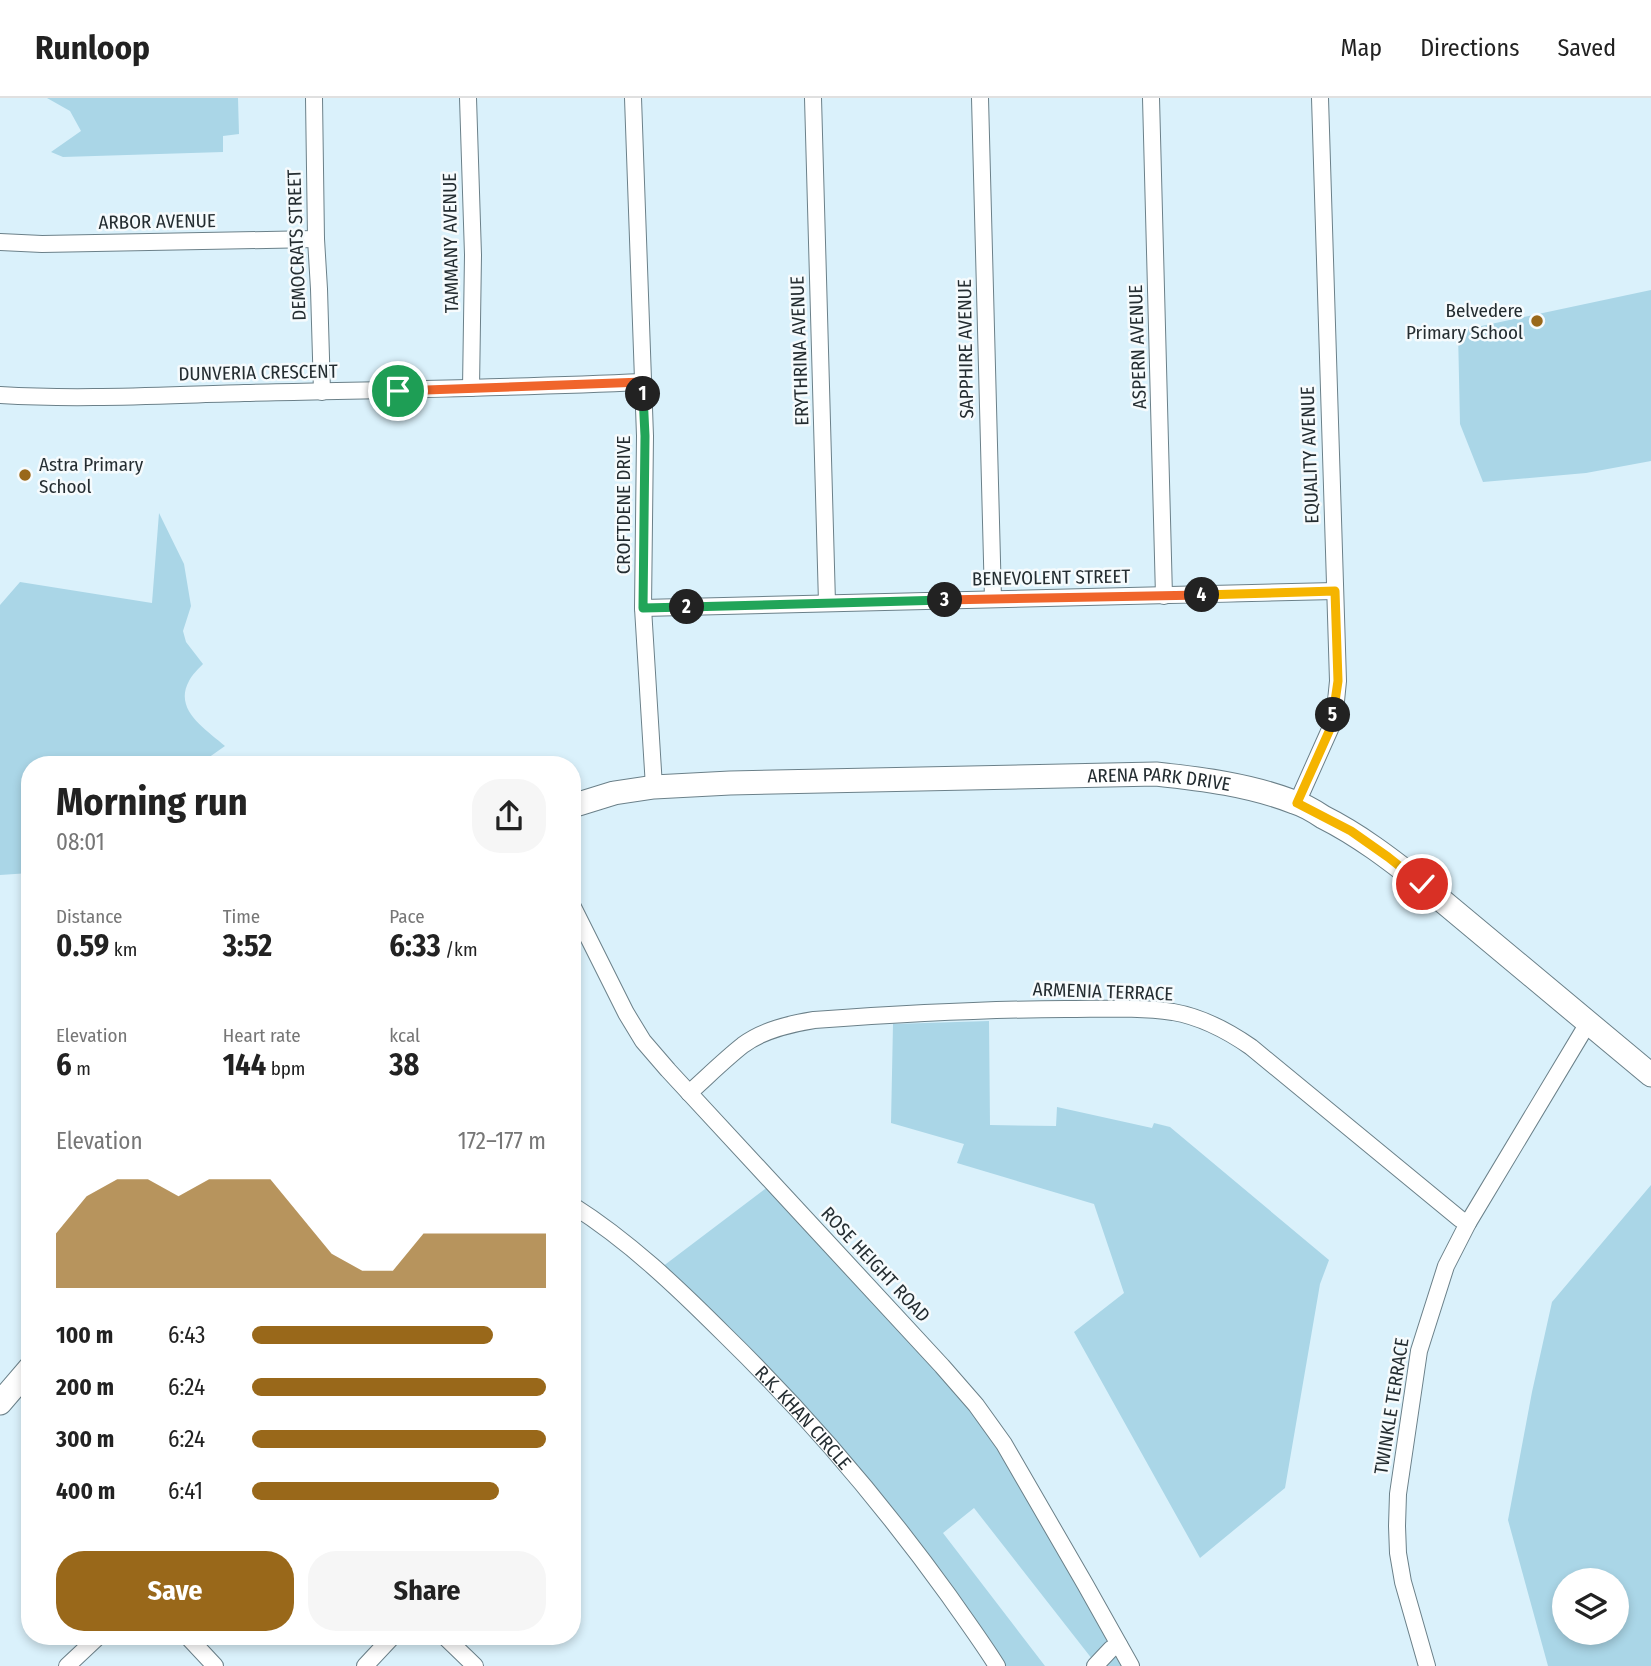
<!DOCTYPE html>
<html lang="en">
<head>
<meta charset="utf-8">
<style>
  body { margin:0; font-family:"Fira Sans Condensed",sans-serif; background:#f6f6f6; color:#222; height:100vh; display:flex; flex-direction:column; font-size:26px; white-space:nowrap }
  * { box-sizing:border-box; margin:0 }
  p { font-size:23px; color:#767676 }
  .icon { flex:none; width:38px; height:38px; fill:none; stroke:currentColor; stroke-width:2; stroke-linecap:round; stroke-linejoin:round }
  .map { position:relative; flex:1; overflow:hidden }
  .details { position:absolute; left:21px; top:658px; width:560px; height:889px; display:flex; flex-direction:column; background:#fff; border-radius:28px; box-shadow:0 4px 10px #0003 }
  .details>* { flex:none }
  .controls { position:absolute; left:1552px; top:1470px; display:grid; gap:14px }
  .controls a { display:grid; place-items:center; width:77px; height:77px; border-radius:50%; background:#fff; box-shadow:0 4px 10px #0003; font-size:35px }
  .pin { position:absolute; display:grid; place-items:center; width:60px; height:60px; color:#fff; margin:-30px; border:4px solid #fff; border-radius:50%; box-shadow:0 2px 7px #0007 }
  .km { position:absolute; width:35px; height:35px; margin:-18px; border-radius:50%; background:#222; color:#fff; font-size:19px; line-height:35px; text-align:center }
  .round { display:grid; place-items:center; flex:none; width:74px; height:74px; border-radius:28px; background:#f6f6f6 }
  .summary { display:flex; align-items:center; justify-content:space-between; height:119px; padding:0 35px }
  h1 { font-size:38px; font-weight:700; line-height:52px }
  .metrics { display:grid; grid-template-columns:repeat(3,1fr); gap:10px; height:119px; padding:7px 35px }
  .metrics div { display:grid; align-content:center }
  .metrics b { font-size:30px; font-weight:700 }
  .metrics small { font-size:19px; font-weight:400 }
  .metrics p { font-size:19px }
  .chart { height:196px; padding:14px 35px }
  .chart p { display:flex; justify-content:space-between }
  .chart svg { width:100%; height:126px; margin-top:7px; fill:#99681a; opacity:.7 }
  .action { display:flex; gap:14px; margin-top:auto; padding:14px 35px }
  .action a { flex:1; height:80px; border-radius:28px; background:#99681a; color:#fff; font-size:28px; font-weight:700; line-height:80px; text-align:center }
  .action a+a { background:#f6f6f6; color:#222 }
  ul { padding:0 35px; list-style:none; font-size:23px }
  li { display:grid; grid-template-columns:112px 84px 1fr; align-items:center; height:52px }
  li i { height:18px; border-radius:9px; background:#99681a }
  header { display:flex; align-items:center; gap:42px; box-sizing:border-box; height:98px; padding:0 35px; background:#fff; border-bottom:2px solid #e0e0e0 }
  header strong { font-size:33px }
  nav { display:flex; gap:38px; margin-inline-start:auto; font-size:24px }
  .map>svg:first-child { display:block }
  .green { fill:#aad6e7; fill-rule:evenodd }
  .lines { fill:none; stroke-linecap:round; stroke-linejoin:round }
  .street-casing { stroke:#6b8089; stroke-width:18 }
  .secondary-casing { stroke:#6b8089; stroke-width:25 }
  .street { stroke:#fff; stroke-width:16 }
  .secondary { stroke:#fff; stroke-width:23 }
  .split-1-casing { stroke:#fff; stroke-width:14 }
  .split-2-casing { stroke:#fff; stroke-width:14 }
  .split-3-casing { stroke:#fff; stroke-width:14 }
  .split-4-casing { stroke:#fff; stroke-width:14 }
  .split-5-casing { stroke:#fff; stroke-width:14 }
  .split-6-casing { stroke:#fff; stroke-width:14 }
  .split-1 { stroke:#f0652b; stroke-width:9 }
  .split-2 { stroke:#22a559; stroke-width:9 }
  .split-3 { stroke:#22a559; stroke-width:9 }
  .split-4 { stroke:#f0652b; stroke-width:9 }
  .split-5 { stroke:#f5b400; stroke-width:9 }
  .split-6 { stroke:#f5b400; stroke-width:9 }
  .poi-dot { fill:#99681a; stroke:#f6fbfd; stroke-width:2.5 }
  .labels { text-anchor:middle; stroke-width:5; stroke-linejoin:round; paint-order:stroke }
  .street-label { font-size:19px; fill:#242d31; stroke:#f6fbfd }
  .poi-label { font-size:19px; fill:#242d31; stroke:#f6fbfd; text-anchor:end }
</style>
</head>
<body>
<header>
<strong>Runloop</strong>
<nav><a>Map</a><a>Directions</a><a>Saved</a></nav>
</header>
<div class="map">
<svg width="1651" height="1568" viewBox="0 0 1651 1568">
  <rect width="100%" height="100%" fill="#daf1fb"/>
  <path class="green" d="M 47,0 L 238,0 L 239,36 L 223,38 L 223,54 L 63,59 L 51,54 L 81,33 L 70,13 Z
    M 1651,192 L 1651,363 L 1586,375 L 1483,384 L 1460,326 L 1458,233 Z
    M 159,415 L 184,466 L 191,508 L 183,533 L 186,544 L 203,566 C 198,571 192,577 189,583 C 173,612 206,631 225,648 L 198,667 L 30,667 L 30,775 L 0,777 L 0,507 L 20,484 L 152,505 Z
    M 989,923 L 990,1027 L 1056,1028 L 1057,1009 L 1152,1030 L 1154,1025 L 1170,1029 L 1329,1162 L 1320,1186 L 1285,1390 L 1200,1460 L 1074,1234 L 1124,1195 L 1094,1106 L 957,1065 L 964,1046 L 891,1025 L 893,926 Z
    M 773,1085 L 977,1306 L 1131,1568 L 1095,1568 L 1096,1566 L 974,1410 L 943,1435 L 1045,1568 L 995,1568 L 891,1423 L 658,1172 Z
    M 1651,1087 L 1651,1568 L 1548,1568 L 1508,1422 L 1532,1294 L 1552,1204 ZM 1564,1482 L 1617,1482 L 1617,1535 L 1564,1535 Z"/>
  <g class="lines">
    <defs>
      <g id="street">
        <path d="M 314,0 L 316,141 L 319,191 L 322,294"/>
        <path d="M 468,0 L 473,157 L 471,290"/>
        <path d="M 633,0 L 645,338 L 643,510 L 654,689"/>
        <path d="M 813,0 L 827,505"/>
        <path d="M 980,0 L 993,501"/>
        <path d="M 1151,0 L 1164,498"/>
        <path d="M 0,144 L 42,146 L 316,141"/>
        <path d="M 0,297 C 81,302 163,297 244,295 C 377,292 510,290 643,284"/>
        <path d="M 643,510 L 1335,493"/>
        <path d="M 1297,705 L 1331,629 L 1336,603 L 1338,583 L 1320,0"/>
        <path d="M 572,807 L 626,915 L 643,943 L 668,972 L 942,1268 L 976,1307 L 1004,1346 L 1085,1486 L 1131,1568"/>
        <path d="M 689,995 C 707,979 724,962 743,947 C 763,932 790,926 814,922 C 898,916 982,911 1066,911 C 1102,911 1138,909 1173,914 C 1202,919 1228,933 1251,949 L 1460,1121 L 1468,1125"/>
        <path id="s1" d="M 572,1107 C 629,1143 678,1190 725,1237 C 807,1317 882,1405 949,1498 C 965,1521 982,1544 997,1568"/>
        <path d="M 187,1538 L 215,1568"/>
        <path d="M 444,1538 L 475,1568"/>
        <path d="M 67,1568 L 99,1538"/>
        <path d="M 365,1568 L 393,1538"/>
        <path d="M 1095,1568 L 1111,1551 L 1119,1547"/>
        <path d="M 1427,1568 L 1403,1484 L 1398,1455 L 1397,1428 L 1398,1396 L 1419,1253 L 1446,1168 L 1468,1125 L 1588,925"/>
      </g>
      <g id="secondary">
        <path id="s2" d="M 572,708 L 614,695 L 654,689 L 730,685 L 1156,676 C 1203,681 1250,687 1294,704 C 1304,707 1314,713 1323,719 C 1359,737 1390,761 1422,786 L 1651,977"/>
        <path d="M 0,1305 L 30,1270"/>
      </g>
    </defs>
    <use href="#street" class="street-casing"/>
    <use href="#secondary" class="secondary-casing"/>
    <use href="#street" class="street"/>
    <use href="#secondary" class="secondary"/>
  </g>
  <g class="lines">
    <defs>
      <path id="split-1" d="M 398,293 L 643,284 L 643,296"/>
      <path id="split-2" d="M 643,296 L 645,338 L 643,510 L 687,509"/>
      <path id="split-3" d="M 687,509 L 945,502"/>
      <path id="split-4" d="M 945,502 L 1202,497"/>
      <path id="split-5" d="M 1202,497 L 1335,493 L 1338,583 L 1333,617"/>
      <path id="split-6" d="M 1333,617 L 1331,629 L 1297,705 L 1351,733 L 1388,759 L 1422,786"/>
    </defs>
    <use href="#split-1" class="split-1-casing"/>
    <use href="#split-2" class="split-2-casing"/>
    <use href="#split-3" class="split-3-casing"/>
    <use href="#split-4" class="split-4-casing"/>
    <use href="#split-5" class="split-5-casing"/>
    <use href="#split-6" class="split-6-casing"/>
    <use href="#split-1" class="split-1"/>
    <use href="#split-2" class="split-2"/>
    <use href="#split-3" class="split-3"/>
    <use href="#split-4" class="split-4"/>
    <use href="#split-5" class="split-5"/>
    <use href="#split-6" class="split-6"/>
  </g>
  <g class="poi-dot">
    <circle cx="1537" cy="223" r="7"/>
    <circle cx="25" cy="377" r="7"/>
  </g>
  <g class="labels">
    <g class="street-label">
      <text transform="translate(157 123) rotate(-1)" y="7">ARBOR AVENUE</text>
      <text transform="translate(450 145) rotate(-91)" y="7">TAMMANY AVENUE</text>
      <text transform="translate(296 147) rotate(-92)" y="7">DEMOCRATS STREET</text>
      <text transform="translate(1137 249) rotate(-92)" y="7">ASPERN AVENUE</text>
      <text transform="translate(965 251) rotate(-91)" y="7">SAPPHIRE AVENUE</text>
      <text transform="translate(799 253) rotate(-92)" y="7">ERYTHRINA AVENUE</text>
      <text transform="translate(258 274) rotate(-1)" y="7">DUNVERIA CRESCENT</text>
      <text transform="translate(1309 357) rotate(-92)" y="7">EQUALITY AVENUE</text>
      <text transform="translate(623 407) rotate(-90)" y="7">CROFTDENE DRIVE</text>
      <text transform="translate(1051 479) rotate(-1)" y="7">BENEVOLENT STREET</text>
      <text dy="7" stroke="none"><textPath href="#s2" startOffset="590">ARENA PARK DRIVE</textPath></text>
      <text transform="translate(1103 893) rotate(2)" y="7">ARMENIA TERRACE</text>
      <text transform="translate(876 1166) rotate(47)" y="7">ROSE HEIGHT ROAD</text>
      <text transform="translate(1391 1308) rotate(-81)" y="7">TWINKLE TERRACE</text>
      <text dy="7" stroke="none"><textPath href="#s1" startOffset="315">R.K. KHAN CIRCLE</textPath></text>
    </g>
    <g class="poi-label">
      <text x="1523" y="219">Belvedere<tspan x="1523" dy="22">Primary School</tspan></text>
      <text x="39" y="373" text-anchor="start">Astra Primary<tspan x="39" dy="22">School</tspan></text>
    </g>
  </g>
</svg>
<div class="controls">
<a><svg class="icon" aria-label="layers" viewBox="0 0 24 24"><path d="M12 4l9 5-9 5-9-5zM3 14l9 5 9-5"/></svg></a>
</div>
<div class="pin" style="left:398px;top:293px;background:#1e9e55"><svg class="icon" aria-label="arrive" viewBox="0 0 24 24"><path d="M6 21V4h12l-3 4 3 4H6"/></svg></div>
<div class="pin" style="left:1422px;top:786px;background:#d93025"><svg class="icon" aria-label="check" viewBox="0 0 24 24"><path d="M5 12l5 5 9-10"/></svg></div>
<b class="km" style="left:643px;top:296px">1</b>
<b class="km" style="left:687px;top:509px">2</b>
<b class="km" style="left:945px;top:502px">3</b>
<b class="km" style="left:1202px;top:497px">4</b>
<b class="km" style="left:1333px;top:617px">5</b>
<section class="details">
<div class="summary"><div><h1>Morning run</h1><p>08:01</p></div><a class="round"><svg class="icon" aria-label="share" viewBox="0 0 24 24"><path d="M12 15V3M7 8l5-5 5 5M5 13v7h14v-7"/></svg></a></div>
<div class="metrics">
<div><p>Distance</p><b>0.59<small> km</small></b></div>
<div><p>Time</p><b>3:52</b></div>
<div><p>Pace</p><b>6:33<small> /km</small></b></div>
</div>
<div class="metrics">
<div><p>Elevation</p><b>6<small> m</small></b></div>
<div><p>Heart rate</p><b>144<small> bpm</small></b></div>
<div><p>kcal</p><b>38</b></div>
</div>
<div class="chart"><p><span>Elevation</span>172–177 m</p>
<svg viewBox="0 0 160 44" preserveAspectRatio="none"><path d="M0 44V25L10 12L20 6L30 6L40 12L50 6L60 6L70 6L80 19L90 32L100 38L110 38L120 25L130 25L140 25L150 25L160 25V44z"/></svg>
</div>
<ul>
<li><b>100 m</b>6:43<i style="width:82%"></i></li>
<li><b>200 m</b>6:24<i style="width:100%"></i></li>
<li><b>300 m</b>6:24<i style="width:100%"></i></li>
<li><b>400 m</b>6:41<i style="width:84%"></i></li>
</ul>
<div class="action"><a>Save</a><a>Share</a></div>
</section>
</div>
</body>
</html>
